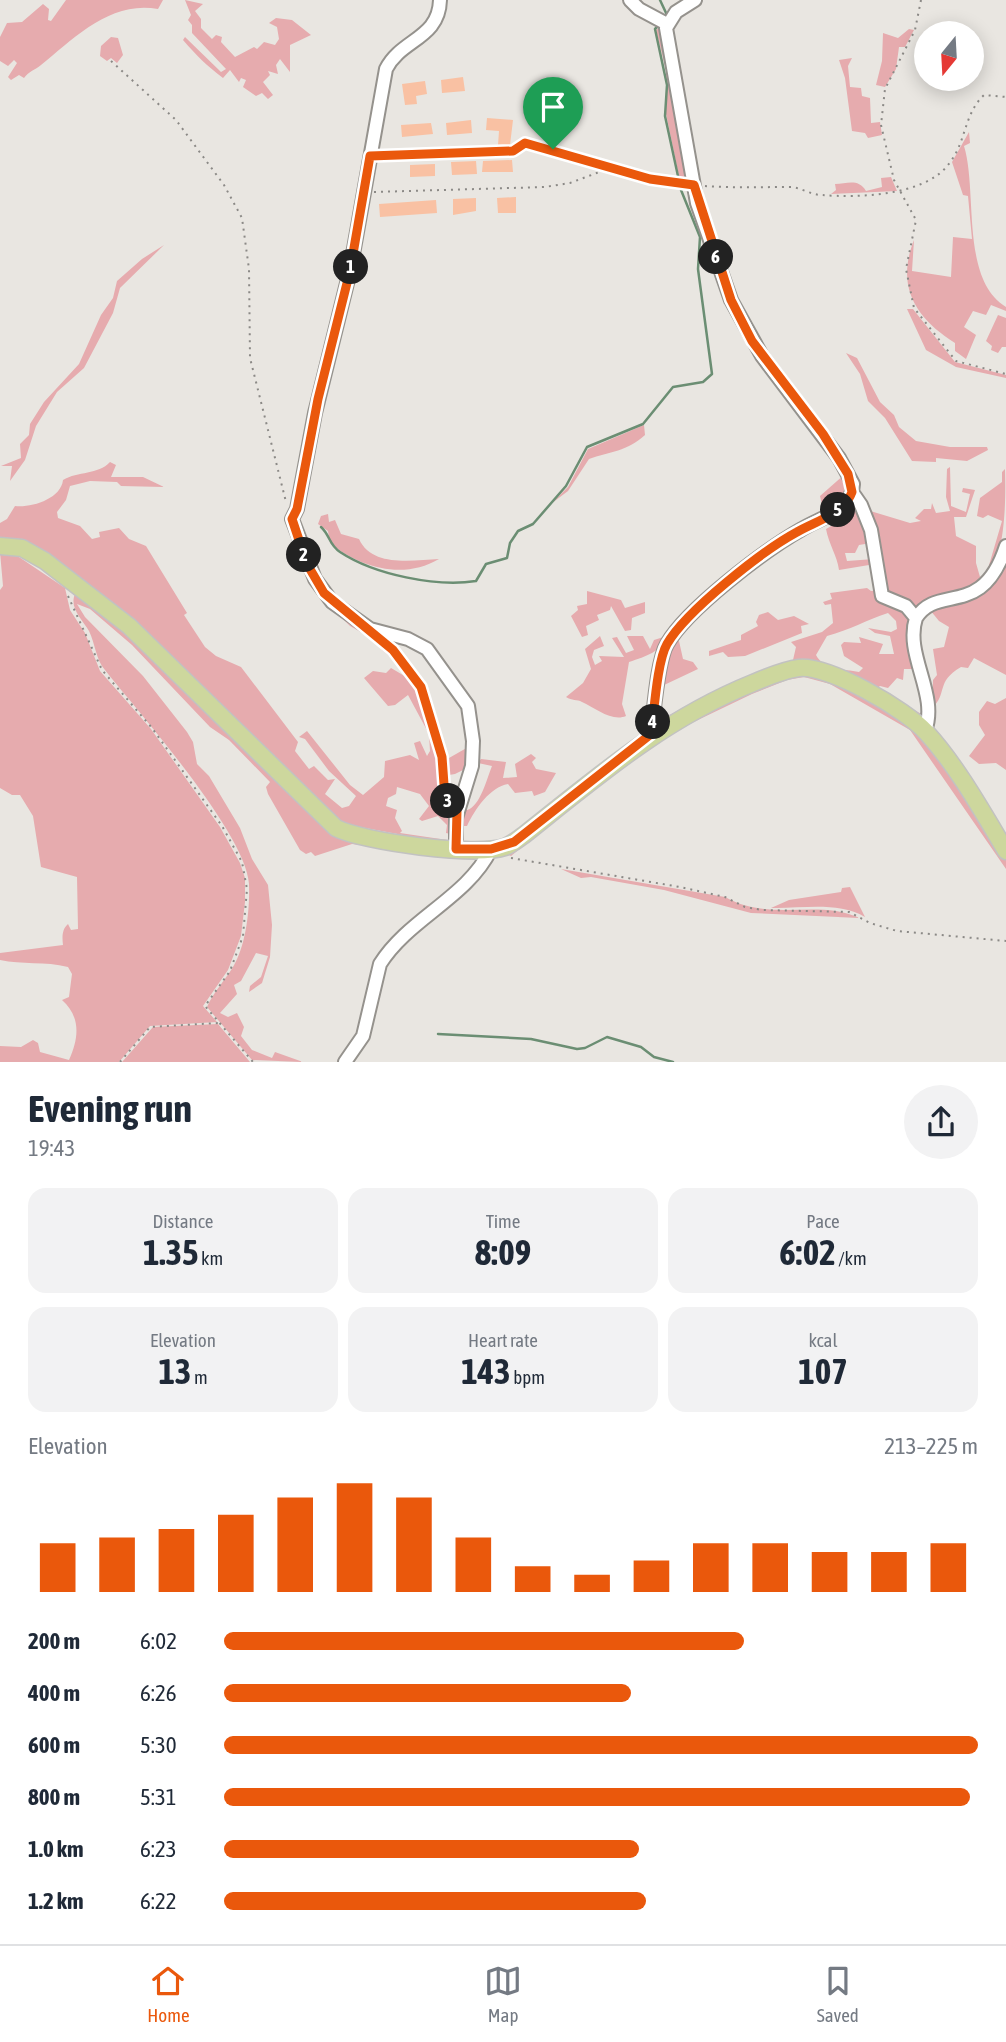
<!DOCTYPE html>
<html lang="en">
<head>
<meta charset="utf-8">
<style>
  body { margin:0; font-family:"Asap Condensed",sans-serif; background:#f2f2f3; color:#1f2937; height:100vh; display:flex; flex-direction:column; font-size:26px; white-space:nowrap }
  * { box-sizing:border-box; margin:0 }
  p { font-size:23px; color:#747a83 }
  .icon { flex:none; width:38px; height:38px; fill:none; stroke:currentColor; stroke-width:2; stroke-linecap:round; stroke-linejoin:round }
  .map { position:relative; height:1062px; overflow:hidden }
  .drawer { display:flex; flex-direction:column; background:#fff; flex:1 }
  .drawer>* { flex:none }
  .needle { width:46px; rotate:198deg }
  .buttons { position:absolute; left:914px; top:21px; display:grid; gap:14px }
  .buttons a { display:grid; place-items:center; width:70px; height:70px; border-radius:50%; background:#fff; box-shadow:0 4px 18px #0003; font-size:35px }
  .pin { position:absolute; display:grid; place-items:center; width:60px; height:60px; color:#fff; margin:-72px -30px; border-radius:50% 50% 50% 0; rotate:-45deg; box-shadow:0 0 7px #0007 }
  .pin .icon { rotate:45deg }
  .km { position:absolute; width:35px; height:35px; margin:-18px; border-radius:50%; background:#222; color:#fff; font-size:19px; line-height:35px; text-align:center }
  .round { display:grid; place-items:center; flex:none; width:74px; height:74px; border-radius:37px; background:#f2f2f3 }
  .headline { display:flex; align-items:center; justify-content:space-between; height:119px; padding:0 28px }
  h1 { font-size:38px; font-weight:700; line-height:52px }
  .metrics { display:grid; grid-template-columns:repeat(3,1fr); gap:10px; height:119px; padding:7px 28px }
  .metrics div { display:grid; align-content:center; border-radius:18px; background:#f2f2f3; text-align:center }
  .metrics b { font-size:35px; font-weight:700 }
  .metrics small { font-size:19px; font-weight:400 }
  .metrics p { font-size:19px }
  .chart { height:196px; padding:14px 28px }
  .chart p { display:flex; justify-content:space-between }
  .chart svg { width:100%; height:126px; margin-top:7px; stroke:#ea580c; stroke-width:6 }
  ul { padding:0 28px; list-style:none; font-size:23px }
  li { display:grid; grid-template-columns:112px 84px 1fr; align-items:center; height:52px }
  li i { height:18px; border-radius:9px; background:#ea580c }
  .tabs { display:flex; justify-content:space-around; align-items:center; height:98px; border-top:2px solid #e0e1e3; background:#fff; font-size:19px; color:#747a83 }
  .tabs a { display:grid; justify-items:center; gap:4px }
  .tabs .current { color:#ea580c }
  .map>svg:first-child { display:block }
  .green { fill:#e6abae; fill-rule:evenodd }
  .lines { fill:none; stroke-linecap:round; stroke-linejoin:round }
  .stream { stroke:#6b8e73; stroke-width:2.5 }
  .building { fill:#f9c1a3 }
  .minor-casing { stroke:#95928d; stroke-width:16 }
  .major-casing { stroke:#c2c2c1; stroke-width:19 }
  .path { stroke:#8b8986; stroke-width:2; stroke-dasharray:2 5; stroke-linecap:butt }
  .minor { stroke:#fff; stroke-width:12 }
  .major { stroke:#cdd79d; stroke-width:16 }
  .route-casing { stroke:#fff; stroke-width:14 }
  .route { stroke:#ea580c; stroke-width:9 }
</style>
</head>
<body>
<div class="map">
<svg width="1006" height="1062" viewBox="0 0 1006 1062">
  <rect width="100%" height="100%" fill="#e9e6e1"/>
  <path class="green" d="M 66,0 L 163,0 L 158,9 C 111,0 74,38 41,65 C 35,70 29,71 24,78 L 19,75 L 11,80 L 8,77 L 17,63 L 14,60 L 8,66 L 0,61 L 0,37 L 7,23 L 22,22 L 43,4 L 49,9 L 48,20 L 51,21 Z
    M 185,0 L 203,4 L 195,11 L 201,19 L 201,28 L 212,39 L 216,35 L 222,37 L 221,42 L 235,57 L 254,47 L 257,49 L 264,42 L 275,45 L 279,39 L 277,27 L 269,23 L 276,18 L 292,20 L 311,35 L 290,45 L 290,72 L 280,59 L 276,65 L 278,74 L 268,71 L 270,75 L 263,82 L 273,95 L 268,99 L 262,93 L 256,96 L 243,87 L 246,80 L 241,78 L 239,82 L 230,70 L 223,78 C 207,66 196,55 183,40 L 185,37 L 221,72 L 226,69 L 192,33 L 192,25 L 188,20 L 191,15 Z
    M 661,26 L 689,183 L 680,181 L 666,114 L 666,70 L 656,30 Z
    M 909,29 L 914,30 L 905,47 L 899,47 L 896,69 L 885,87 L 876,85 L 882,61 L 883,33 L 898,38 Z
    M 111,37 L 118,38 L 123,55 L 117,63 L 111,58 L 107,61 L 100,56 L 101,46 Z
    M 852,58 L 848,66 L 850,87 L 861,88 L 862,96 L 870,98 L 871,123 L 880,122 L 882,135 L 868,138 L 865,133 L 852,131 L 845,78 L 839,60 Z
    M 969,132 L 970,143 L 964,146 C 978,192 960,279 1006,307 L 1006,311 L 991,305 L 986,315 L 973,311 L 964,327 L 976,335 L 966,359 L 955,351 L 955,343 C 917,319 895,288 914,240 L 912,271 L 951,277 L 953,237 L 972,239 L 968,196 L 963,195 L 952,162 Z
    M 891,177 L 897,191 L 831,194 L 836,190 L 835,184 C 847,184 858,178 866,191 L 882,187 L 881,178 Z
    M 164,245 L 120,288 L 113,313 L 84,368 L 57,392 L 36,426 L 25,460 L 10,481 L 12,466 L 1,466 L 21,458 L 20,444 L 29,435 L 30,424 L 44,402 L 79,364 L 101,315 L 113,298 L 117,281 L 142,259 Z
    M 907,309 L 913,309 L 955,362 L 1006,375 L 1006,378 L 956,367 L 926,350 Z
    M 998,315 L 1006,318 L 1006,347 L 1002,347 L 998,353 L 991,350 L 992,346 L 986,341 Z
    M 846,353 L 857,358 L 880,402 L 894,415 L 899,427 L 916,441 L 950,447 L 987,447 L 988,450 L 967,461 L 936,458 L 936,462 L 912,461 L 885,418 L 868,401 L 860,374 Z
    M 644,425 L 645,435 C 628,451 609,452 589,459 L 568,491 L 552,503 L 568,487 L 588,449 Z
    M 110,462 L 116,465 L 111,477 L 143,477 L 164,487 L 121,486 L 117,482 L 90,481 L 70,486 L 66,500 L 57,512 L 58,518 L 80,526 L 92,539 L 100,537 L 99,532 L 119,528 L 129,539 L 146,546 L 187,613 L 184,615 L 205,647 L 216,656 L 241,667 L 298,742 L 295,751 L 309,769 L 314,766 L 328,780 L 335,779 L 325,794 L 342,808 L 349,806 L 356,796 L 329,771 L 305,739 L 299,737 L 307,731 L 350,785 L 363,795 L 384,777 L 385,761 L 410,755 L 419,760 L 414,743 L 420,741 L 427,756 L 430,751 L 429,734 L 408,695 L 395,705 L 388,706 L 364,678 L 373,671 L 386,673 L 391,668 L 408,678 L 404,668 L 382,650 L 375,640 L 350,626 L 329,605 C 387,643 425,672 438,745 C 442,769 438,791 455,811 L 455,835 L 446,833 L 447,825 L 438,816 L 422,821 L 419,819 L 429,806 L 420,794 L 397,787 L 396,794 L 388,798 L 386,806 L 397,810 L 395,818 L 402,831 L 400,833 L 454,841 L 451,844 L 344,824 L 28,543 L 13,538 L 0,539 L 0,523 L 7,519 L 15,506 C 31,508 61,499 63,480 C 78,471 98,475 110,462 Z
    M 950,467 L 951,506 L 966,512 L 970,494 L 962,492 L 963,488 L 975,490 L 966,517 L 954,517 L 956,536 L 976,546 L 976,563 L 980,577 L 987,572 L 1002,521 L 988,515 L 983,518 L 977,516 L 980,498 L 1002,482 L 1002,472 L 1005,469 C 1006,498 1006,565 982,584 C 964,597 936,604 916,612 L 885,594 L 867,510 L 910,523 L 921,521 L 915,518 L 924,509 L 931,509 L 932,503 L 936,513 L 950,511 L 946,497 L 947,469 Z
    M 845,474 L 847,498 L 817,515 L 823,509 L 820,496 Z
    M 855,501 L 871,543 L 859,545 L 855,553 L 845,553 L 847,561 L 874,559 L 875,564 L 839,570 C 837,555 829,545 826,529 L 835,524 L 833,516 Z
    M 328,514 L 329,522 L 335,520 L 341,534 L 359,539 C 372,568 414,560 439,559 C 404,580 360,568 330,543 L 328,531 L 318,524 L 321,516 Z
    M 0,552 L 16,555 L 65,588 L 70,610 L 85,633 L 100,671 L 151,729 L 220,827 L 240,863 L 245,878 L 245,902 L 241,936 L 228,970 L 203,1006 L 217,1022 L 150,1026 L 119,1062 L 0,1062 L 0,1046 L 21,1047 L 33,1040 L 38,1043 L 40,1052 L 69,1060 C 79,1038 81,1017 62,1000 L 69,997 L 72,974 L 68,967 C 45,961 22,965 0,960 L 0,953 L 63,945 C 62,937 62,929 68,924 L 71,930 L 78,929 L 77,877 L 41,867 L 33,816 L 20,795 L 12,795 L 0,788 L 0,590 L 3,586 Z
    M 1006,558 L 1006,675 L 974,658 L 968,668 L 961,667 C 935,682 948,694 932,708 L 933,680 L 937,675 L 933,649 L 944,647 L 949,627 L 939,621 L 930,610 C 970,599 988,599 1006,558 Z
    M 867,588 L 871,591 L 879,590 L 908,612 L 918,669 L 904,669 L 903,680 L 897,678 L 888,688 L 880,686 L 876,689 L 925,716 L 921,719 L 823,666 L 711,697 L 656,722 L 728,685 L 793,660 L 796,647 L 791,642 L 822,632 L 833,623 L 831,604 L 825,605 L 823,602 L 832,599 L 830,593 ZM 888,613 L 896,621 L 897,629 L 891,632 L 868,628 L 875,633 L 890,636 L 894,654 L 879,654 L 883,644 L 859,637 L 861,643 L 844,642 L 841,645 L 844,656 L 863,668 L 859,672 C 844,669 824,670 816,655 L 827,636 C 850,630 866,620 888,613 Z
    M 587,591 L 621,600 L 625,608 L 645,602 L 645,613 L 632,618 L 631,630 L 625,631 L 611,606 L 610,610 L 597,615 L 599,620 L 586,626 L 588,635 L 582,637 L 571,616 L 578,610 L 577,606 L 587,604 Z
    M 75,594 L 129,635 L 322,823 L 476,855 L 481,859 L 352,844 L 315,856 L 311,852 L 306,854 L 300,850 L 268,794 L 266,787 L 270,782 L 229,740 L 210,727 L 132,645 L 90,609 L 77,604 L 85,617 L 143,676 L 187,732 L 193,742 L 197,764 L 209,776 L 240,828 L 252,859 L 268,885 L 272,925 L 270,957 L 262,983 L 249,992 L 250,986 L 261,977 L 268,956 L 256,953 L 241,981 L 234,985 L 237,994 L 220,1013 L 228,1017 L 237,1013 L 244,1027 L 241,1036 L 252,1050 L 272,1058 L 275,1052 L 303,1062 L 252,1060 L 207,1007 C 213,993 225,980 233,967 C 246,946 250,909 249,884 C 246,833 139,713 105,670 C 96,660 95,643 89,631 C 82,619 69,608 75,594 Z
    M 768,612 L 778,620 L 794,616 L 809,624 L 801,626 L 802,633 L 745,656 L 728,657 L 723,652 L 709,656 L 709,651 L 741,640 L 741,635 L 758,626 L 756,622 L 759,615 Z
    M 670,635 C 660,652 647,656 629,662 L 622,704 L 626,716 C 612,722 595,708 582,702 C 577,699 572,701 566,697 L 583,683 L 591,669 L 585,649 L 600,636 L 604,646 L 594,650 L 592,657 L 595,665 L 602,661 L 599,656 L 624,657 L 612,638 L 617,637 L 626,653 L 634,650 L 627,636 L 643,636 L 650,649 L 654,640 Z
    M 679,641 L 683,659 L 693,662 L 698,669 L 662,686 L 672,642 Z
    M 816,674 L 903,720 L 928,743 L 1006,860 L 1006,869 L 910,730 L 830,684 L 804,677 L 787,680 L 752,694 L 677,730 L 627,762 L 511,856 L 499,851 L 680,723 L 791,675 Z
    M 1006,698 L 1006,770 L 996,763 L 979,764 L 969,756 L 985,735 L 979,725 L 979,712 L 987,701 L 995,704 Z
    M 440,743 L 449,758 L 470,746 L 465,769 L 455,774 L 443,776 Z
    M 531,754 L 536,758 L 532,762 L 536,769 L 556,773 L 545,792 L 534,796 L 532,791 L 515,793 L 508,784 C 490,787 475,809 467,826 L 458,826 L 471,782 L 465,808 L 467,810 C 480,807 487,778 492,766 L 478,763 L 481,759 L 506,762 L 503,778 L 517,777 L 515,764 Z
    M 561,869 L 725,897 C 772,923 816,898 860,918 L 751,913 L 664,890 L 591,877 L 581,878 Z
    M 850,887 L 865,917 C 837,901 801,909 771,908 L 789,900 L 841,892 L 842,888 Z
    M 218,1024 L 250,1062 L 122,1062 L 153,1027 Z"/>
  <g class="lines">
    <path class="stream" d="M 660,0 L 667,15
      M 321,527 C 330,535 329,545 340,552 C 375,575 436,587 476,581 L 486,564 L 507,558 L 510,543 L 518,531 L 533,524 L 566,486 L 587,447 L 643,424 L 673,387 L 703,382 L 712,374 L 698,269 L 700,237 L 681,190 L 665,116 L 667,85 L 655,29 L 659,25
      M 438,1034 L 531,1039 L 577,1049 L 585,1048 L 607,1037 L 641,1047 L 654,1057 L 673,1062"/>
  </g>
  <path class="building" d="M 463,77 L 465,91 L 442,93 L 441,80 Z
    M 425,81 L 427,94 L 416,96 L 417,104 L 405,105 L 402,84 Z
    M 487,118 L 513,120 L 510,145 L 498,145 L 499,131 L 486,130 Z
    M 471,120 L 472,133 L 447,135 L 446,123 Z
    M 431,123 L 433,134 L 402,137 L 401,125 Z
    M 512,160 L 513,172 L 482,172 L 483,161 Z
    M 476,161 L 477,174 L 452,175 L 451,162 Z
    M 435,164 L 435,176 L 410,177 L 410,165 Z
    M 516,197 L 516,213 L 498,213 L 497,198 Z
    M 476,198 L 476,211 L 453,215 L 453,199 Z
    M 436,200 L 437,213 L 380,217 L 379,204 Z"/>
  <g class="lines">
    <defs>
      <path id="minor" d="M 440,0 C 439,39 401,39 386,69 L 350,271 L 315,413 L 297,509 L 292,519 L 315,579 L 332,602 L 370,629 L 408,639 L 427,649 L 468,706 L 473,741 L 472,766 L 456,818 L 456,849
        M 630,0 L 639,9 L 667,24
        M 852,492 L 861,505 L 871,530 L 882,596 L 906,606 L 916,618
        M 925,731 C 939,694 904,655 916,618 C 938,583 982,620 1006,546
        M 651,734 C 654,714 657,661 667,644 C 687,609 765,550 802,529 C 820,518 844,513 852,492 L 853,484 L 839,458 L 762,356 L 731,300 L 697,203 L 666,28 L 676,12 L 695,0
        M 345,1062 L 363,1036 L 380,964 C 409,918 467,898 491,849"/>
      <path id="major" d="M 0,546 L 22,548 L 45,561 L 129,626 L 336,828 C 364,842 476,857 505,847 C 512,844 518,839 524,835 C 598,776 664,719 753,683 C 768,677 783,670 799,668 C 829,665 905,709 926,732 C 957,766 982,811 1006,851"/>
    </defs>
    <use href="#minor" class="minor-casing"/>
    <use href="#major" class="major-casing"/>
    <path class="path" d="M 921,0 L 915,30 L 885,89 L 881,125 L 894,180 L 916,220 L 906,269 L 914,308 L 956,361 L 1006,374
      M 111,61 L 176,120 L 224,185 L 242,218 L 249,269 L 250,358 L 286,502
      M 383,156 L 513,151 L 525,143 L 609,168
      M 705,186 C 733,188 762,187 791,187 C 802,188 811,195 822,195 C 857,198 924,196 948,165 C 967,142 963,115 984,95 L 1006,97
      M 374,192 L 545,187 L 570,183 L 610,168 L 650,179 L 682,183
      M 68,596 L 102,670 L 152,728 L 222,826 L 242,862 L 247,889 L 243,936 L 230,971 L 205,1006 L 253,1062
      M 385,646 C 438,675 435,747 445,798 L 449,802
      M 511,858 L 680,887 L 725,897 L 745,907 L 762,910 L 849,912 L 870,923 L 897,931 L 1006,941
      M 120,1062 L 150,1027 L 218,1023"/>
    <use href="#minor" class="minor"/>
    <use href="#major" class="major"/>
  </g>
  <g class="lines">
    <defs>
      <path id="route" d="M 525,143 L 650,179 L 694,185 L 731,300 L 752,341 L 823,434 L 848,474 L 852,492 C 844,514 816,521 797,532 C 762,551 686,611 667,644 C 657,661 654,714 651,734 L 514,842 L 491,849 L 456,849 L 457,811 L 445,798 L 442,757 L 421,687 L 393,650 L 324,593 L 307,564 L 292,519 L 297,509 L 318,399 L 350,271 L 370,156 L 513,151 Z"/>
    </defs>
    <use href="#route" class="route-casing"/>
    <use href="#route" class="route"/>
  </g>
</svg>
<div class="buttons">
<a><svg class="needle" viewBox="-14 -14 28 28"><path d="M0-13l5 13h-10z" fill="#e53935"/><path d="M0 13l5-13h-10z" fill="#747a83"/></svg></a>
</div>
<div class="pin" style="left:553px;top:149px;background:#1e9e55"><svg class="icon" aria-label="arrive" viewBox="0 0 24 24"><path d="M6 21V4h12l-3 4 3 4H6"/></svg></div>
<b class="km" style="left:351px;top:267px">1</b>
<b class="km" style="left:304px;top:555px">2</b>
<b class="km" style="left:448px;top:801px">3</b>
<b class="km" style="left:653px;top:722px">4</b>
<b class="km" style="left:838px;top:510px">5</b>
<b class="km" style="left:716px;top:257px">6</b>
</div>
<section class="drawer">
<div class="headline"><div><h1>Evening run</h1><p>19:43</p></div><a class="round"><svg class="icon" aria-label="share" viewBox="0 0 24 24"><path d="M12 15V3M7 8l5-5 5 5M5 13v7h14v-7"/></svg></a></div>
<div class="metrics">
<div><p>Distance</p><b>1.35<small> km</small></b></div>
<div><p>Time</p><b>8:09</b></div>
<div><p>Pace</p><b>6:02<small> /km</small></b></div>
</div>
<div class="metrics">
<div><p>Elevation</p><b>13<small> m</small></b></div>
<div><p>Heart rate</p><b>143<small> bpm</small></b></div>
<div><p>kcal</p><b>107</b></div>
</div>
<div class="chart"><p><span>Elevation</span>213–225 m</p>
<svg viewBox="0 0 160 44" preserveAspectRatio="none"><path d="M5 44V27M15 44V25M25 44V22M35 44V17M45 44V11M55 44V6M65 44V11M75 44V25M85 44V35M95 44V38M105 44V33M115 44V27M125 44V27M135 44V30M145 44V30M155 44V27"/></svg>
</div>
<ul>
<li><b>200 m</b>6:02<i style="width:69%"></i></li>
<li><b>400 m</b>6:26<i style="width:54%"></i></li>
<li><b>600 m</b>5:30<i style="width:100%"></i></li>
<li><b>800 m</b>5:31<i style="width:99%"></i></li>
<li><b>1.0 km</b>6:23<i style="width:55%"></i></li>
<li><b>1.2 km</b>6:22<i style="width:56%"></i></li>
</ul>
</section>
<nav class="tabs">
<a class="current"><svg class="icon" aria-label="home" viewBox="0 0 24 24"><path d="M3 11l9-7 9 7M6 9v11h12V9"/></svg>Home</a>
<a><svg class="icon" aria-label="map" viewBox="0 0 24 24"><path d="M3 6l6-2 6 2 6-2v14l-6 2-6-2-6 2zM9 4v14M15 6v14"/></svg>Map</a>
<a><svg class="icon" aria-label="saved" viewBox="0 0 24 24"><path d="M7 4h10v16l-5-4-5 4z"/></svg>Saved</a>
</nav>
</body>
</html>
